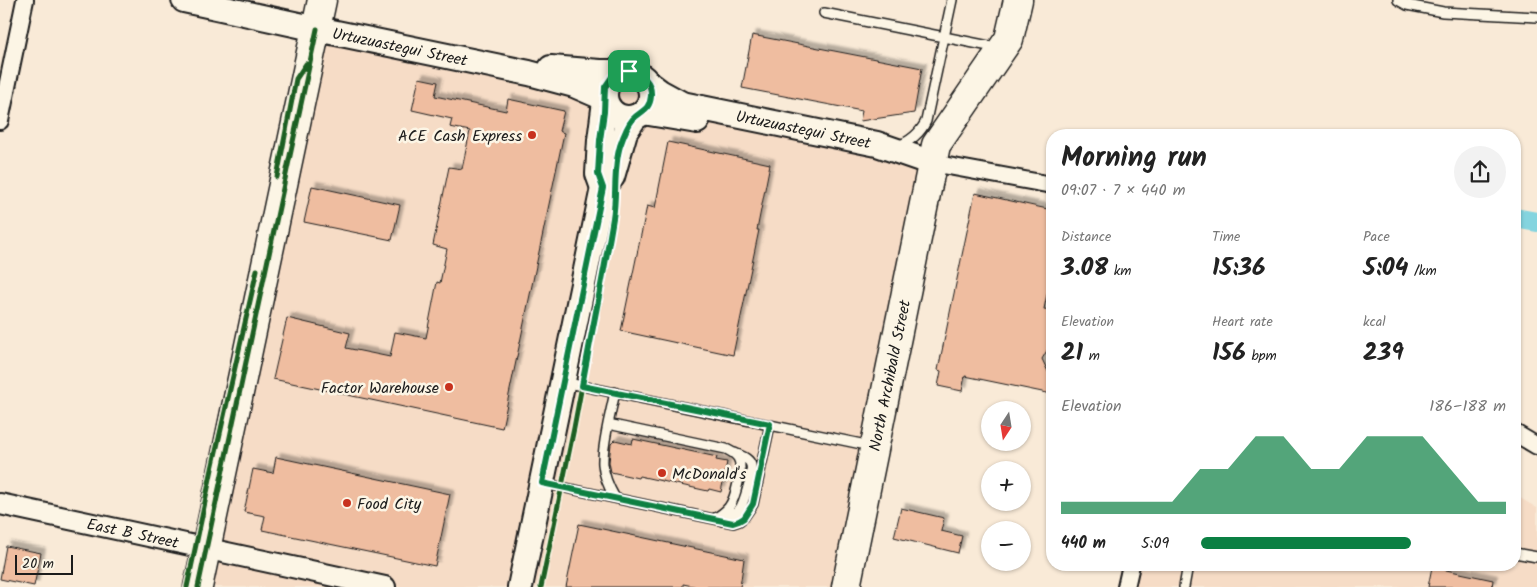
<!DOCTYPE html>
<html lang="en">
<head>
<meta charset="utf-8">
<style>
  body { margin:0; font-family:Kalam,sans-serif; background:#f2f2f2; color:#222; height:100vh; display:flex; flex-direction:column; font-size:19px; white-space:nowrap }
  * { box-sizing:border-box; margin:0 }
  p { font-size:16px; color:#767676 }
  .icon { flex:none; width:28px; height:28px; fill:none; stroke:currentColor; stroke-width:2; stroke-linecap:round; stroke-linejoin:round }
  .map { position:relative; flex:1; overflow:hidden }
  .panel { position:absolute; left:1046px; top:129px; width:475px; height:442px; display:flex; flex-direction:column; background:#fff; border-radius:20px; box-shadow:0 1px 4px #0004 }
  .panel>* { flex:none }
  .needle { width:32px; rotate:192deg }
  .controls { position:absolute; left:981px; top:401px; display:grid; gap:10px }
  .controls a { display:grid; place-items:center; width:50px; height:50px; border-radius:50%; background:#fff; box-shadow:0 1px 4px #0004; font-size:25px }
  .scale { position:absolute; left:15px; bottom:12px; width:58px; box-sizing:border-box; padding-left:5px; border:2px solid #1c1c1c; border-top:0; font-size:14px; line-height:18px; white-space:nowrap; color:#1c1c1c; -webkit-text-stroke:4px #fcf5e5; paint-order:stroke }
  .pin { position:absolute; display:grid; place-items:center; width:42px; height:42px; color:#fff; margin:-21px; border-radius:10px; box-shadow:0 2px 8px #0006 }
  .round { display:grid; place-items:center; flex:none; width:52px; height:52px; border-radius:26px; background:#f2f2f2 }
  .summary { display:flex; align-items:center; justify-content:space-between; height:85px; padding:0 15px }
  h1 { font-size:28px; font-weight:700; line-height:38px }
  .stats { display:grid; grid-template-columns:repeat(3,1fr); gap:8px; height:85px; padding:5px 15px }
  .stats div { display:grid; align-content:center }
  .stats b { font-size:25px; font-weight:700 }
  .stats small { font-size:14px; font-weight:400 }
  .stats p { font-size:14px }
  .chart { height:140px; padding:10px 15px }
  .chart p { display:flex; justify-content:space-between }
  .chart svg { width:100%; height:90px; margin-top:5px; fill:#0b8043; opacity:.7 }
  ul { padding:0 15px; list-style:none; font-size:16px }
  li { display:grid; grid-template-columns:80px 60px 1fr; align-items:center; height:38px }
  li i { height:12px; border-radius:6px; background:#0b8043 }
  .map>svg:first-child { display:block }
  .built { fill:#f6dcc6 }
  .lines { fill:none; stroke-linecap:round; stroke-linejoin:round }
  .canal { stroke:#84d4df; stroke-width:20 }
  .building { fill:#efbda0; stroke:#1c1c1c; filter:url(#shadow) }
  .service-casing { stroke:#1c1c1c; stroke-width:12 }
  .minor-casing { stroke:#1c1c1c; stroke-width:20 }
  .tertiary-casing { stroke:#1c1c1c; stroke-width:24 }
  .secondary-casing { stroke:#1c1c1c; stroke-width:28 }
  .trunk-casing { stroke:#1c1c1c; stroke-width:31 }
  .service { stroke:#fcf5e5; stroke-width:9 }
  .minor { stroke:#fcf5e5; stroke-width:16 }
  .tertiary { stroke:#fcf5e5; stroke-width:20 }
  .secondary { stroke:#fcf5e5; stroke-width:24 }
  .trunk { stroke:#fcf5e5; stroke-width:28 }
  .cycleway-casing { stroke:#fcf5e5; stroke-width:8 }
  .cycleway { stroke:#1b5e20; stroke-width:5 }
  .route-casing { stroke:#fff; stroke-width:10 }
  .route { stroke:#0b8043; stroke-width:6 }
  .poi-dot { fill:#c8321e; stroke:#fcf5e5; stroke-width:2 }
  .labels { text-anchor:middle; stroke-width:5; stroke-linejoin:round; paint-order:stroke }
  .street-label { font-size:16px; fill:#1c1c1c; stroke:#fcf5e5 }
  .poi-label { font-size:16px; fill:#1c1c1c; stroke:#fcf5e5; text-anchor:end }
</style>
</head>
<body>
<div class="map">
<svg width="1537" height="587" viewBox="0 0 1537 587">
  <defs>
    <filter id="shadow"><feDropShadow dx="4.5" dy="-4.5" stdDeviation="1" flood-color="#0004"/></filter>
  </defs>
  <rect width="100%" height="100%" fill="#f9ead7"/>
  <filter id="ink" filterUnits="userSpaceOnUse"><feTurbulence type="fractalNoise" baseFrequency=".02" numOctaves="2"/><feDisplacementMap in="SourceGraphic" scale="10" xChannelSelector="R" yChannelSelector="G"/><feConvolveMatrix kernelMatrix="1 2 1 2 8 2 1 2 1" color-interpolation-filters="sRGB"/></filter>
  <g filter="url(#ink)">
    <path class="built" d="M 317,29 L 627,91 L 933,157 L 848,587 L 199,587 Z
      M 1515,495 L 1537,508 L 1537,587 L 1127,587 L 1131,565 L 1515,565 Z"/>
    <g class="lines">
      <path class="canal" d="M 1515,218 L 1537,222"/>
    </g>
    <path class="building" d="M 752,35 L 922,68 L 914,113 L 860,121 L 862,111 L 742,88 Z
      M 419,78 L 438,82 L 435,96 L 506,111 L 508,99 L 564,111 L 559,131 L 564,133 L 502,428 L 273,379 L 287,318 L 350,333 L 346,348 L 390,357 L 395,332 L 426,338 L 437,282 L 440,283 L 447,249 L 433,245 L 449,167 L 462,169 L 470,131 L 450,127 L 452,119 L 412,110 Z
      M 668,142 L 770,164 L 757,230 L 759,230 L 733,355 L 621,331 L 647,206 L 655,208 Z
      M 312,186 L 400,205 L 392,240 L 304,222 Z
      M 975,193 L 1052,210 L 1052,270 L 1044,309 L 1052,310 L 1052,342 L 1042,359 L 1052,380 L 1052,394 L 965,376 L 962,391 L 938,386 L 941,371 L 938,370 Z
      M 633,439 L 717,457 L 716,460 L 727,462 L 721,492 L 709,489 L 708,491 L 639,476 L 638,478 L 611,472 L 609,462 L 611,444 L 615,440 L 632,444 Z
      M 276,457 L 450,494 L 435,566 L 262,530 L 265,516 L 244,512 L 253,469 L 273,473 Z
      M 901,508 L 944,518 L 941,531 L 962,536 L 958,553 L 894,537 Z
      M 579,524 L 744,559 L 740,587 L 698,587 L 683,584 L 683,587 L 566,587 Z
      M 6,546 L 41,553 L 34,586 L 0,579 Z
      M 1432,567 L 1493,580 L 1492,587 L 1428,587 Z"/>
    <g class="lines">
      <defs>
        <path id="service" d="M 1398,0 L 1407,5 L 1443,12 L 1537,17
          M 824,13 L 999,48
          M 896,147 C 909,142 920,134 926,121 L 952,0
          M 563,382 L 871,446
          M 608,424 L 615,392
          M 542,483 L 733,523 L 739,521 L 744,517 L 753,504 L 770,425
          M 615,498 C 598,469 602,456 608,424 L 726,449 C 730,451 735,453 738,458 C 744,467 735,499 729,507 C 725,512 719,516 714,519
          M 722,521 C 728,518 734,515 739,510 C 744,503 753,474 751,465 C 749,458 741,456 735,453
          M 1515,553 L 1537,557
          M 1184,587 L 1188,565"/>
        <path id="minor" d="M 0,121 L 25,0
          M 932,163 L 1052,185
          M 1515,433 L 1537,446
          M 1126,587 L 1131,565"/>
        <g id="tertiary">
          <path id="s1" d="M 0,504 L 385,587"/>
        </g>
        <g id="secondary">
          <path id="s2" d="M 184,0 L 317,29 L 529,73 L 574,85 L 604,98"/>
          <path d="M 551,68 L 600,72 L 623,72"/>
          <circle cx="628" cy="95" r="23"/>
          <path id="s3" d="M 648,83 L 660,92 L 682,104 L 877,144 L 932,163"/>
          <path d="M 643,112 L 697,121"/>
          <path d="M 603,188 L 598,174 L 600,140 L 605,101"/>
          <path d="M 520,587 L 603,188 L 612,177 L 625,132 L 635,117"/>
        </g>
        <g id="trunk">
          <path d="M 198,587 L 322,0"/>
          <path id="s4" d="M 846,587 L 936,145 L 1009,39 L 1018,0"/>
        </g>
      </defs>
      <use href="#service" class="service-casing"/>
      <use href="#minor" class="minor-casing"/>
      <use href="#tertiary" class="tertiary-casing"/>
      <use href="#secondary" class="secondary-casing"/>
      <use href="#trunk" class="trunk-casing"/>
      <use href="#service" class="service"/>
      <use href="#minor" class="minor"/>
      <use href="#tertiary" class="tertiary"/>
      <use href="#secondary" class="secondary"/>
      <use href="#trunk" class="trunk"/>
      <defs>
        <path id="cycleway" d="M 277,177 L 296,79 L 306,64
          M 187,587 L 212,469 L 257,270
          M 198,587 L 317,29
          M 541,587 L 574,428 L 614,215 L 617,158"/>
      </defs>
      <use href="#cycleway" class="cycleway-casing"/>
      <use href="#cycleway" class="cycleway"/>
    </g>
  </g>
  <g class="lines" filter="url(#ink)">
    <defs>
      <path id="route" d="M 629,71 C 642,73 652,82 651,96 C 650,110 641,111 633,119 C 627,126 623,137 620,146 C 613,169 617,194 613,218 C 604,274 592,330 582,386 L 770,424 L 753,504 L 744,518 L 739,521 L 733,523 L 542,483 L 603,188 L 598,174 L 600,140 L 604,112 L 605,87 L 612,77 L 623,72 Z"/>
    </defs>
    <use href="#route" class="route-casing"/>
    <use href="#route" class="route"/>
  </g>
  <g class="poi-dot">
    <circle cx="532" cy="135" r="5"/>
    <circle cx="449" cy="387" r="5"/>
    <circle cx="662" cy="473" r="5"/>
    <circle cx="347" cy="503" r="5"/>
  </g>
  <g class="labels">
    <g class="street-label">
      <text dy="6" stroke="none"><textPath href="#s2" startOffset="221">Urtuzuastegui Street</textPath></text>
      <text dy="6" stroke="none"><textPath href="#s3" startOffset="164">Urtuzuastegui Street</textPath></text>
      <text dy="6" stroke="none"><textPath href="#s4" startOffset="216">North Archibald Street</textPath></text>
      <text dy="6" stroke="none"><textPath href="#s1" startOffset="136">East B Street</textPath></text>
    </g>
    <g class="poi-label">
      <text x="522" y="141">ACE Cash Express</text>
      <text x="439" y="393">Factor Warehouse</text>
      <text x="672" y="479" text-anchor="start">McDonald's</text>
      <text x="357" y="509" text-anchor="start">Food City</text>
    </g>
  </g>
</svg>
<div class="controls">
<a><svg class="needle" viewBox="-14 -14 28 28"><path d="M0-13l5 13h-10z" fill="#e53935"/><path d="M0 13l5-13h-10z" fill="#767676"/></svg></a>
<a>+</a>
<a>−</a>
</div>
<div class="scale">20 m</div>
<div class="pin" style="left:629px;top:71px;background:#1e9e55"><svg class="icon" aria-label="arrive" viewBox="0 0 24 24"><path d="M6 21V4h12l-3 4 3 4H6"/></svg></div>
<section class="panel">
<div class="summary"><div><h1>Morning run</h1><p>09:07 · 7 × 440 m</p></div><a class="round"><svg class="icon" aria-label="share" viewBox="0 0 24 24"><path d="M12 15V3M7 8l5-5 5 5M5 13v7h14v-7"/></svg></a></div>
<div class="stats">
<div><p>Distance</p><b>3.08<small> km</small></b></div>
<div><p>Time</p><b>15:36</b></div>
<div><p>Pace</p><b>5:04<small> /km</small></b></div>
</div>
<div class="stats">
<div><p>Elevation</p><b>21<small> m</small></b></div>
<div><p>Heart rate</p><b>156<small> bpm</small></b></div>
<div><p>kcal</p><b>239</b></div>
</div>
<div class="chart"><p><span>Elevation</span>186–188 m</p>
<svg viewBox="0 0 160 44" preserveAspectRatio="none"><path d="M0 44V38L10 38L20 38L30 38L40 38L50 22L60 22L70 6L80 6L90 22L100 22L110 6L120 6L130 6L140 22L150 38L160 38V44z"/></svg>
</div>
<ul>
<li><b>440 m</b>5:09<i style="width:69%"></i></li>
</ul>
</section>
</div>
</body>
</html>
